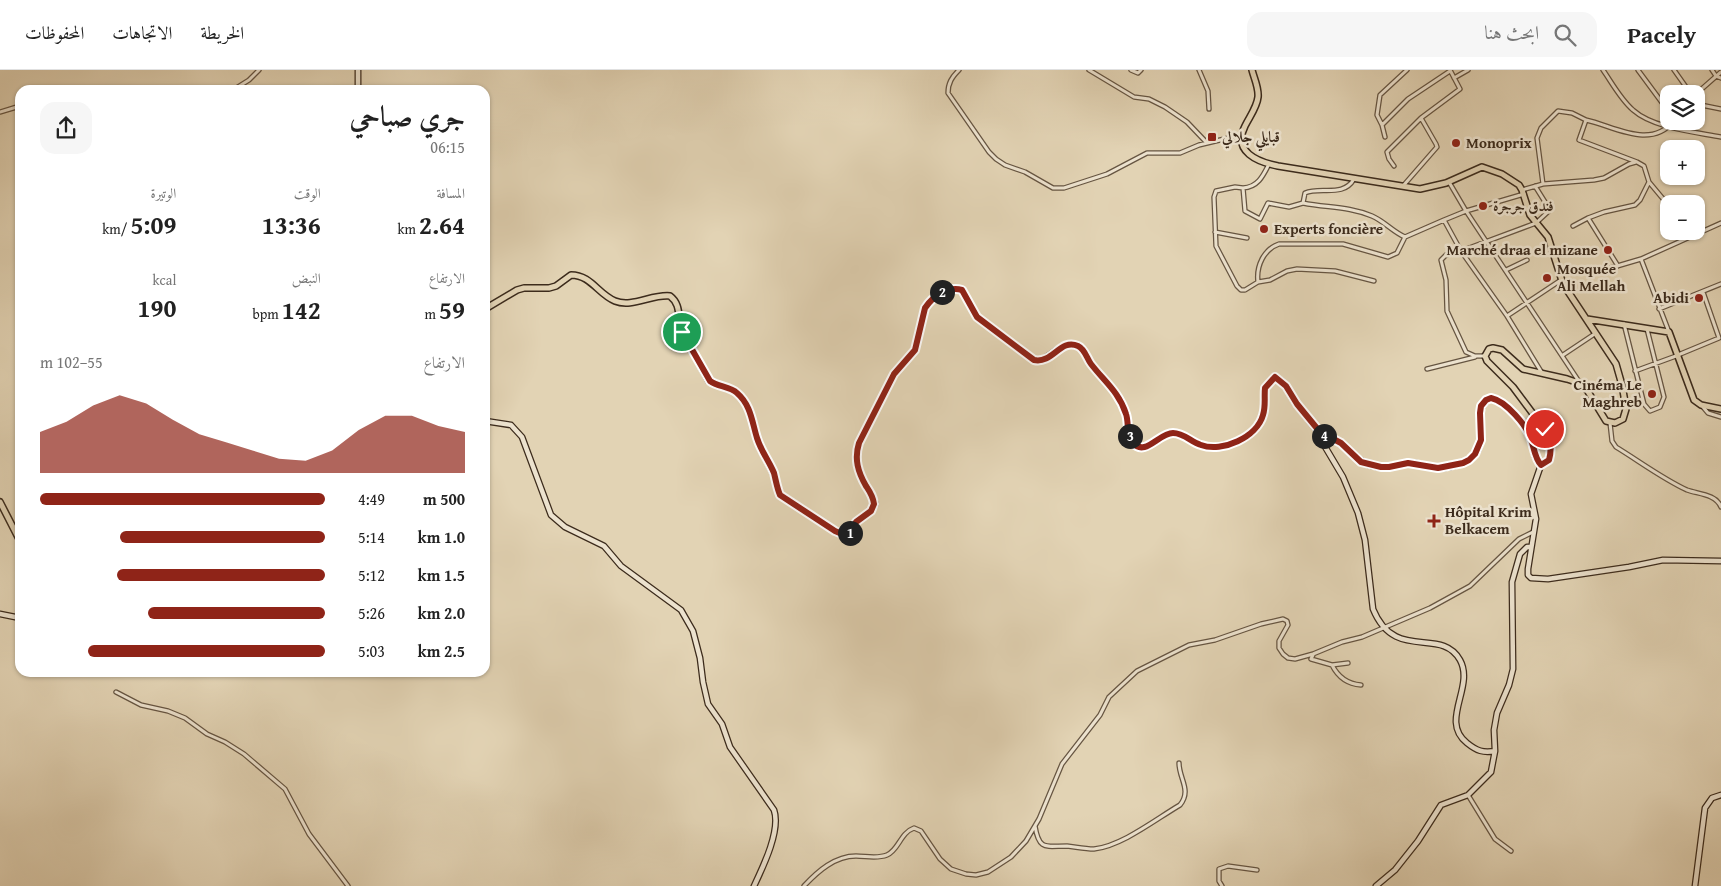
<!DOCTYPE html>
<html lang="ar">
<head>
<meta charset="utf-8">
<style>
  body { margin:0; font-family:"Gentium Book Plus",Amiri,serif; background:#f6f6f6; color:#222; direction:rtl; height:100vh; display:flex; flex-direction:column; font-size:19px; white-space:nowrap }
  * { box-sizing:border-box; margin:0 }
  p { font-size:16px; color:#767676 }
  .icon { flex:none; width:28px; height:28px; fill:none; stroke:currentColor; stroke-width:2; stroke-linecap:round; stroke-linejoin:round }
  .map { position:relative; flex:1; overflow:hidden; direction:ltr }
  .sheet { position:absolute; left:15px; top:15px; width:475px; height:592px; display:flex; flex-direction:column; background:#fff; border-radius:15px; box-shadow:0 1px 4px #0004; direction:rtl }
  .sheet>* { flex:none }
  .fabs { position:absolute; left:1660px; top:15px; display:grid; gap:10px }
  .fabs a { display:grid; place-items:center; width:45px; height:45px; border-radius:10px; background:#fff; box-shadow:0 1px 4px #0004; font-size:25px }
  .pin { position:absolute; display:grid; place-items:center; width:42px; height:42px; color:#fff; margin:-21px; border:2px solid #fff; border-radius:50%; box-shadow:0 1px 5px #0007 }
  .km { position:absolute; width:25px; height:25px; margin:-12px; border-radius:50%; background:#222; color:#fff; font-size:14px; line-height:25px; text-align:center }
  .round { display:grid; place-items:center; flex:none; width:52px; height:52px; border-radius:15px; background:#f6f6f6 }
  .summary { display:flex; align-items:center; justify-content:space-between; height:85px; padding:0 25px }
  h1 { font-size:28px; font-weight:600; line-height:38px }
  .figures { display:grid; grid-template-columns:repeat(3,1fr); gap:8px; height:85px; padding:5px 25px }
  .figures div { display:grid; align-content:center }
  .figures b { font-size:25px; font-weight:600 }
  .figures small { font-size:14px; font-weight:400 }
  .figures p { font-size:14px }
  .chart { height:140px; padding:10px 25px }
  .chart p { display:flex; justify-content:space-between }
  .chart svg { width:100%; height:90px; margin-top:5px; fill:#8f2418; opacity:.7 }
  ul { padding:0 25px; list-style:none; font-size:16px }
  li { display:grid; grid-template-columns:80px 60px 1fr; align-items:center; height:38px }
  li i { height:12px; border-radius:6px; background:#8f2418 }
  header { display:flex; align-items:center; gap:30px; box-sizing:border-box; height:70px; padding:0 25px; background:#fff; border-bottom:1px solid #e0e0e0 }
  header strong { font-size:24px }
  nav { display:flex; gap:28px; margin-inline-start:auto; font-size:18px }
  .search { width:350px; height:45px; background:#f6f6f6; display:flex; align-items:center; gap:12px; box-sizing:border-box; padding:0 18px; border-radius:15px; color:#767676; font-size:19px }
  .map>svg:first-child { display:block }
  .lines { fill:none; stroke-linecap:round; stroke-linejoin:round }
  .street-casing { stroke:#665542; stroke-width:5.5 }
  .secondary-casing { stroke:#3c2b1c; stroke-width:7 }
  .primary-casing { stroke:#3c2b1c; stroke-width:8 }
  .street { stroke:#ece2ce; stroke-width:3 }
  .secondary { stroke:#ece2ce; stroke-width:4.5 }
  .primary { stroke:#e2d3b4; stroke-width:5 }
  .route-casing { stroke:#fff; stroke-width:10 }
  .route { stroke:#8f2418; stroke-width:6 }
  .poi-dot { fill:#8f2418; stroke:#ece2ce; stroke-width:2 }
  .labels { text-anchor:middle; stroke-width:5; stroke-linejoin:round; paint-order:stroke }
  .poi-label { font-size:15px; font-weight:bold; fill:#3c2b1c; stroke:#ece2ce; text-anchor:start }
</style>
</head>
<body>
<header>
<strong>Pacely</strong>
<div class="search"><svg class="icon" aria-label="search" viewBox="0 0 24 24"><circle cx="10" cy="10" r="6"/><path d="M15 15l6 6"/></svg>ابحث هنا</div>
<nav><a>الخريطة</a><a>الاتجاهات</a><a>المحفوظات</a></nav>
</header>
<div class="map">
<svg width="1721" height="816" viewBox="0 0 1721 816">
  <rect width="100%" height="100%" fill="#e2d3b4"/>
  <filter id="stains"><feTurbulence type="fractalNoise" baseFrequency=".004" numOctaves="4"/><feColorMatrix values="0 0 0 0 .2 0 0 0 0 .09 0 0 0 0 .02 0 0 0 .5 -.17"/></filter>
  <radialGradient id="worn" r=".72"><stop offset=".6" stop-color="#630" stop-opacity="0"/><stop offset="1" stop-color="#630" stop-opacity=".3"/></radialGradient>
  <g class="lines">
    <defs>
      <path id="street" d="M 959,0 C 952,7 948,13 948,23 L 989,82 L 996,89 L 1005,95 L 1025,102 L 1053,118 L 1064,118 L 1107,104 L 1147,83 L 1180,83 L 1199,75 L 1241,65
        M 1089,0 L 1134,27 L 1149,29 L 1165,37 L 1187,52 L 1207,73
        M 1131,0 L 1138,3 L 1141,0
        M 1199,0 L 1208,21 L 1209,39
        M 1407,0 L 1380,25 L 1377,45 L 1382,55 L 1408,29 L 1450,1
        M 1603,0 C 1612,13 1621,30 1633,40 C 1653,58 1695,62 1721,67
        M 1638,0 L 1669,42
        M 1674,0 L 1691,24
        M 1712,0 L 1716,6 L 1721,8
        M 1454,8 L 1468,0
        M 233,20 L 249,10 L 259,0
        M 1696,24 L 1721,2
        M 1696,34 L 1721,39
        M 0,42 L 20,36
        M 1382,55 L 1385,67
        M 1269,94 C 1263,106 1258,117 1243,118 L 1245,141 L 1260,149 L 1268,133 L 1289,137 L 1303,133
        M 1394,96 L 1389,89 L 1387,82 L 1421,48
        M 1354,109 C 1343,128 1321,116 1305,123 L 1303,133 C 1327,138 1348,136 1372,146 C 1384,151 1393,162 1405,167 L 1444,150
        M 1449,112 L 1466,141 L 1580,313
        M 1543,114 L 1537,68 L 1541,58 L 1558,41 L 1572,43 L 1586,50
        M 1403,116 L 1437,77 L 1436,74 L 1421,48 L 1460,19 L 1450,0
        M 1243,118 L 1235,117 L 1216,121 L 1214,127 L 1216,176 L 1237,216 L 1241,220 L 1245,220 L 1258,212 C 1256,196 1264,179 1279,174 L 1343,174 L 1388,187 L 1397,183 L 1405,167
        M 1522,120 L 1543,114 L 1594,110 L 1604,108 L 1629,94 L 1636,92
        M 1524,124 L 1466,141 L 1444,150 L 1461,181 L 1507,246 L 1542,303
        M 1669,136 L 1649,112 L 1644,96 L 1637,92 L 1579,70 L 1586,50 C 1614,56 1650,80 1674,51
        M 1573,156 L 1588,148
        M 1215,162 L 1247,168
        M 1618,196 L 1588,148 L 1604,142 L 1635,135 L 1640,130 L 1649,112
        M 1607,199 L 1641,189
        M 1506,200 L 1527,190
        M 1258,212 L 1270,210 L 1287,201 L 1297,199 L 1335,201 L 1374,211
        M 1703,222 L 1719,268
        M 1659,239 L 1721,214
        M 1507,246 L 1561,210
        M 1624,254 L 1644,334 L 1650,341 L 1660,337 L 1664,327 L 1647,259
        M 1669,262 L 1641,189 L 1721,153
        M 1563,285 L 1596,263
        M 1678,285 L 1719,268
        M 1485,286 L 1475,286 L 1466,282 L 1447,241 L 1446,210 L 1441,190 L 1446,185 L 1461,181 L 1536,153 L 1550,140 L 1535,116
        M 1427,299 L 1475,287
        M 1635,301 L 1676,286
        M 1703,337 L 1708,343 L 1721,347
        M 1610,353 L 1612,371 L 1616,377 C 1639,391 1663,409 1687,420 C 1698,424 1716,424 1721,437
        M 1313,585 L 1311,589 L 1332,595 C 1338,607 1348,614 1361,615
        M 1332,595 L 1348,593
        M 116,622 L 141,635 L 168,641 L 185,648 L 207,664 L 225,672 L 244,684 L 285,719 L 309,764 L 348,816
        M 1468,725 L 1495,769 L 1511,781
        M 1035,756 C 1039,781 1046,776 1067,776 C 1076,777 1085,779 1094,779 C 1122,776 1156,749 1180,735 C 1192,720 1179,709 1179,693
        M 804,816 C 818,801 835,786 856,786 C 866,786 877,789 887,785 C 899,780 900,763 914,758 L 921,761 L 940,789 L 951,799 L 966,804 L 976,805 L 988,802 L 1011,787 L 1026,771 L 1039,749 L 1062,694 L 1100,645 L 1109,627 L 1137,601 L 1189,575 L 1215,570 L 1261,554 L 1283,549 L 1287,551 L 1288,555 L 1279,571 L 1279,578 L 1283,584 L 1288,588 L 1295,589 L 1313,584 L 1342,572 L 1362,567 L 1430,538 L 1470,516 L 1519,469 L 1533,462
        M 1222,816 L 1219,811 L 1219,799 L 1228,796 L 1257,800"/>
      <path id="secondary" d="M 358,0 L 358,20
        M 485,351 L 511,355 L 522,367 L 551,445 L 565,457 L 604,476 L 621,496 L 681,540 L 693,561 L 700,588 L 703,612 L 708,634 L 722,654 L 730,677 L 774,740 C 781,760 763,797 754,816
        M 1320,363 L 1324,375 L 1343,407 L 1358,443 L 1365,470 L 1373,539 C 1395,593 1441,556 1460,590 C 1475,617 1439,651 1467,673 C 1477,681 1483,683 1495,681
        M 1541,395 L 1531,424 L 1536,449 L 1528,499 L 1528,505 L 1531,508 L 1548,509 L 1629,497 L 1663,490 L 1721,491
        M 0,544 L 20,548
        M 1376,816 L 1395,800 L 1418,771 L 1441,735 L 1468,725 L 1491,702 L 1495,681 L 1494,660 L 1497,643 L 1509,615 L 1513,599 L 1512,512 L 1520,484 L 1527,477 L 1531,477
        M 1695,816 L 1705,738 L 1712,728 L 1721,725"/>
      <path id="primary" d="M 485,239 L 517,220 L 524,218 L 549,218 L 556,216 L 571,205 C 591,205 598,224 615,231 C 632,238 652,224 670,226 C 682,235 677,249 682,261 L 709,311 C 718,317 730,316 737,323 C 751,335 752,352 757,368 C 760,380 767,389 772,400 C 776,408 776,417 781,425 L 835,461 L 842,464 L 850,463 L 856,452 L 871,441 L 875,434 C 873,426 870,422 866,416 C 858,402 854,389 859,373 L 894,304 L 915,280 L 925,237 C 933,226 948,216 962,220 L 977,247 L 1034,290 C 1051,293 1060,268 1078,276 C 1085,279 1087,289 1091,294 C 1104,311 1119,322 1126,344 C 1129,352 1126,366 1133,373 C 1145,387 1159,363 1173,363 C 1184,363 1191,372 1201,375 C 1222,383 1257,367 1263,344 C 1266,336 1264,327 1265,318 L 1275,307 C 1289,315 1289,325 1298,336 C 1305,344 1313,356 1320,363 C 1326,368 1334,369 1340,373 C 1358,385 1356,395 1382,397 C 1392,398 1402,392 1412,393 C 1419,394 1424,396 1431,397 C 1441,399 1459,396 1468,390 C 1495,373 1466,339 1491,328 C 1506,331 1527,356 1531,369 C 1534,378 1534,389 1541,395 L 1549,390 L 1550,385 L 1551,377 L 1548,364 L 1513,317 L 1487,291 L 1485,286 L 1489,279 L 1493,278 L 1502,280 L 1523,299 L 1567,309 L 1576,312 L 1587,320 L 1606,351 L 1615,353 L 1623,349 L 1626,339 L 1625,332 L 1622,315 L 1616,294 L 1563,214 L 1548,167 L 1530,145 L 1522,120 L 1519,115 L 1502,104 L 1482,97 L 1446,113 L 1420,119 L 1278,96 C 1258,92 1232,82 1245,56 C 1250,46 1257,37 1258,27 C 1259,18 1254,8 1252,0
        M 1587,249 L 1669,262 L 1694,330 L 1701,335 L 1721,339
        M 0,432 L 20,471"/>
    </defs>
    <use href="#street" class="street-casing"/>
    <use href="#secondary" class="secondary-casing"/>
    <use href="#primary" class="primary-casing"/>
    <use href="#street" class="street"/>
    <use href="#secondary" class="secondary"/>
    <use href="#primary" class="primary"/>
  </g>
  <g class="lines">
    <defs>
      <path id="route" d="M 682,262 L 710,311 C 718,317 730,316 737,323 C 751,335 752,352 757,368 C 761,381 769,391 774,403 C 776,411 777,418 780,425 L 835,461 L 842,464 L 850,462 L 856,452 L 871,441 L 874,434 C 873,426 870,422 866,416 C 858,402 854,389 859,373 L 894,304 L 915,280 L 925,238 C 933,226 948,216 962,220 L 977,247 L 1034,290 C 1053,294 1060,268 1078,276 C 1085,279 1087,289 1091,294 C 1104,311 1119,322 1126,344 C 1129,352 1126,366 1133,373 C 1145,387 1159,363 1173,363 C 1184,363 1191,372 1201,375 C 1222,383 1257,367 1263,345 C 1266,336 1264,327 1265,318 L 1275,307 L 1286,316 L 1297,334 L 1320,362 L 1341,373 L 1361,392 L 1381,397 L 1389,397 L 1408,393 L 1438,398 L 1463,393 L 1469,390 L 1475,384 L 1481,370 L 1480,343 L 1481,336 L 1486,330 L 1491,328 C 1506,331 1527,356 1531,369 C 1534,378 1535,389 1541,395 L 1549,390 C 1552,379 1551,369 1545,359"/>
    </defs>
    <use href="#route" class="route-casing"/>
    <use href="#route" class="route"/>
  </g>
  <g class="poi-dot">
    <rect x="1207" y="62" width="10" height="10" rx="2.5"/>
    <circle cx="1456" cy="73" r="5"/>
    <circle cx="1483" cy="136" r="5"/>
    <circle cx="1264" cy="159" r="5"/>
    <circle cx="1608" cy="180" r="5"/>
    <circle cx="1547" cy="208" r="5"/>
    <circle cx="1699" cy="228" r="5"/>
    <circle cx="1652" cy="324" r="5"/>
    <path d="M1431.5 443.5h5v5h5v5h-5v5h-5v-5h-5v-5h5z"/>
  </g>
  <g class="labels">
    <g class="poi-label">
      <text x="1222" y="72">قبايلي جلالي</text>
      <text x="1466" y="78">Monoprix</text>
      <text x="1493" y="141">فندق جرجرة</text>
      <text x="1274" y="164">Experts foncière</text>
      <text x="1598" y="185" text-anchor="end">Marché draa el mizane</text>
      <text x="1557" y="204">Mosquée<tspan x="1557" dy="17">Ali Mellah</tspan></text>
      <text x="1689" y="233" text-anchor="end">Abidi</text>
      <text x="1642" y="320" text-anchor="end">Cinéma Le<tspan x="1642" dy="17">Maghreb</tspan></text>
      <text x="1445" y="447">Hôpital Krim<tspan x="1445" dy="17">Belkacem</tspan></text>
    </g>
  </g>
  <rect width="100%" height="100%" filter="url(#stains)"/>
  <rect width="100%" height="100%" fill="url(#worn)"/>
</svg>
<div class="fabs">
<a><svg class="icon" aria-label="layers" viewBox="0 0 24 24"><path d="M12 4l9 5-9 5-9-5zM3 14l9 5 9-5"/></svg></a>
<a>+</a>
<a>−</a>
</div>
<div class="pin" style="left:682px;top:262px;background:#1e9e55"><svg class="icon" aria-label="arrive" viewBox="0 0 24 24"><path d="M6 21V4h12l-3 4 3 4H6"/></svg></div>
<div class="pin" style="left:1545px;top:359px;background:#d93025"><svg class="icon" aria-label="check" viewBox="0 0 24 24"><path d="M5 12l5 5 9-10"/></svg></div>
<b class="km" style="left:850px;top:463px">1</b>
<b class="km" style="left:942px;top:222px">2</b>
<b class="km" style="left:1130px;top:366px">3</b>
<b class="km" style="left:1324px;top:366px">4</b>
<section class="sheet">
<div class="summary"><div><h1>جري صباحي</h1><p>06:15</p></div><a class="round"><svg class="icon" aria-label="share" viewBox="0 0 24 24"><path d="M12 15V3M7 8l5-5 5 5M5 13v7h14v-7"/></svg></a></div>
<div class="figures">
<div><p>المسافة</p><b>2.64<small> km</small></b></div>
<div><p>الوقت</p><b>13:36</b></div>
<div><p>الوتيرة</p><b>5:09<small> /km</small></b></div>
</div>
<div class="figures">
<div><p>الارتفاع</p><b>59<small> m</small></b></div>
<div><p>النبض</p><b>142<small> bpm</small></b></div>
<div><p>kcal</p><b>190</b></div>
</div>
<div class="chart"><p><span>الارتفاع</span>55–102 m</p>
<svg viewBox="0 0 160 44" preserveAspectRatio="none"><path d="M0 44V24L10 19L20 11L30 6L40 10L50 18L60 25L70 29L80 33L90 37L100 38L110 33L120 23L130 16L140 16L150 21L160 24V44z"/></svg>
</div>
<ul>
<li><b>500 m</b>4:49<i style="width:100%"></i></li>
<li><b>1.0 km</b>5:14<i style="width:72%"></i></li>
<li><b>1.5 km</b>5:12<i style="width:73%"></i></li>
<li><b>2.0 km</b>5:26<i style="width:62%"></i></li>
<li><b>2.5 km</b>5:03<i style="width:83%"></i></li>
</ul>
</section>
</div>
</body>
</html>
